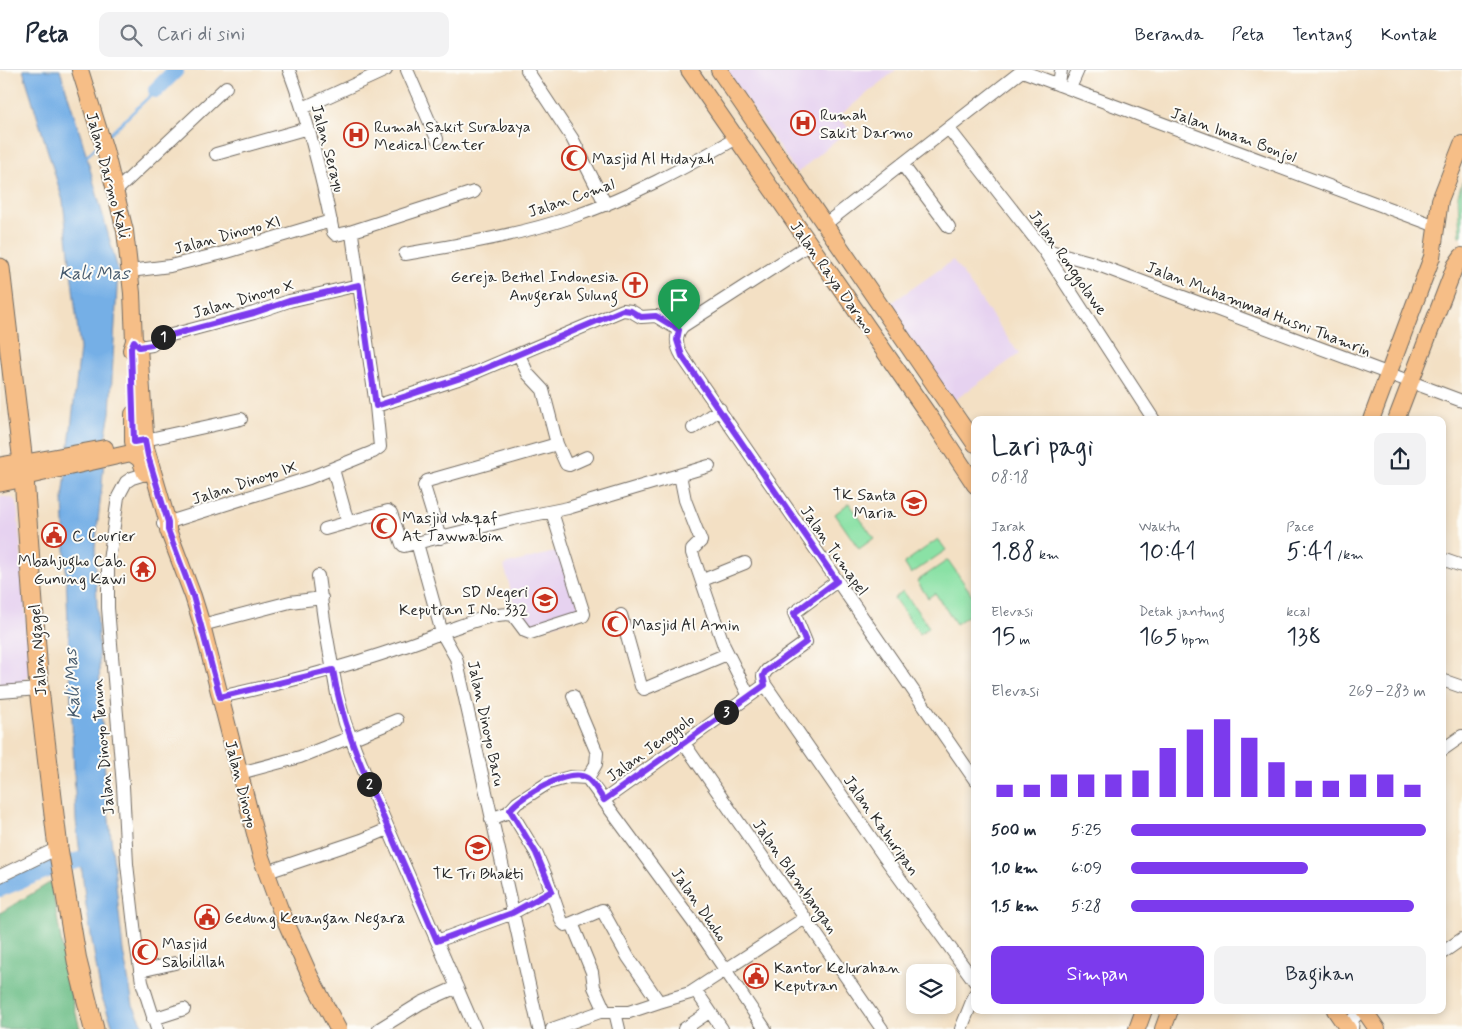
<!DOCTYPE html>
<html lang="id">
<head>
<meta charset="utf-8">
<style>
  body { margin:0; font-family:Mynerve,sans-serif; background:#f2f2f3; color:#1f2937; height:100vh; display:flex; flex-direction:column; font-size:19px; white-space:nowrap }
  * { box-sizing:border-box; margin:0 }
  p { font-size:16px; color:#747a83 }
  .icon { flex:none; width:28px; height:28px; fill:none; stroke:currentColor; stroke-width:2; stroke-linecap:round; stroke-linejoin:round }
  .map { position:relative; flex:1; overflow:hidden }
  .details { position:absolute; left:971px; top:346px; width:475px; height:598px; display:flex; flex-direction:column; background:#fff; border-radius:10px; box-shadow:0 2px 8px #0003 }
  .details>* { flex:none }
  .controls { position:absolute; left:906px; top:894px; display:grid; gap:10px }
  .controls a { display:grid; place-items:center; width:50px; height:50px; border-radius:10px; background:#fff; box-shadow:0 2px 8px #0003; font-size:25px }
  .pin { position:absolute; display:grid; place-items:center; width:42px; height:42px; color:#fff; margin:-51px -21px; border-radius:50% 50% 50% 0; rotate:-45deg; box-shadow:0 0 5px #0007 }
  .pin .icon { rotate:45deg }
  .km { position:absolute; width:25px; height:25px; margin:-12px; border-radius:50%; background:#222; color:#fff; font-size:14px; line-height:25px; text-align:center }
  .round { display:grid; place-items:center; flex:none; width:52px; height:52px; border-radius:10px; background:#f2f2f3 }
  .overview { display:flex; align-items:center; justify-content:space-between; height:85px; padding:0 20px }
  h1 { font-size:28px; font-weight:600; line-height:38px }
  .stats { display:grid; grid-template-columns:repeat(3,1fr); gap:8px; height:85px; padding:5px 20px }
  .stats div { display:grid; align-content:center }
  .stats b { font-size:25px; font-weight:600 }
  .stats small { font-size:14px; font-weight:400 }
  .stats p { font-size:14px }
  .chart { height:140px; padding:10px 20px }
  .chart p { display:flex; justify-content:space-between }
  .chart svg { width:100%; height:90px; margin-top:5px; stroke:#7c3aed; stroke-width:6 }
  .action { display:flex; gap:10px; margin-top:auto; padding:10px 20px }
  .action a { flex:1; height:58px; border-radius:10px; background:#7c3aed; color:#fff; font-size:20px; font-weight:600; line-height:58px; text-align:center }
  .action a+a { background:#f2f2f3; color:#1f2937 }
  ul { padding:0 20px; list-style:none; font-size:16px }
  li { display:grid; grid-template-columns:80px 60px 1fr; align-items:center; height:38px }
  li i { height:12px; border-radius:6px; background:#7c3aed }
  header { display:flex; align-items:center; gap:30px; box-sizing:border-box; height:70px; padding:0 25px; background:#fff; border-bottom:1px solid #e0e1e3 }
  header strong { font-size:24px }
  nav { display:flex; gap:28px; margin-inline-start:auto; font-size:18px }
  .search { width:350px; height:45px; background:#f2f2f3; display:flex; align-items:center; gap:12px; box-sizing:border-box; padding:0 18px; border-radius:10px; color:#747a83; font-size:19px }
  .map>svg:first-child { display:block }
  .built { fill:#e6d2f0 }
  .green { fill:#8ae1a5; stroke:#5a8668 }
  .forest { fill:#6fbf8a; stroke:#4d755a }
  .water { fill:#75afe6; stroke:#506d88 }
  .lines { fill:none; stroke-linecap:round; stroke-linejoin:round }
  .stream { stroke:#75afe6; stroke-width:2.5 }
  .river { stroke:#75afe6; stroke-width:16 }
  .minor-casing { stroke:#716a61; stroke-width:14 }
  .major-casing { stroke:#716a61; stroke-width:18 }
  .highway-casing { stroke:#716a61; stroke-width:21 }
  .minor { stroke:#fff; stroke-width:12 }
  .major { stroke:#f6be87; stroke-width:16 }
  .highway { stroke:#f6be87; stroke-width:19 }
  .route-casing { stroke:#fff; stroke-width:10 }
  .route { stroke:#7c3aed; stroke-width:6 }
  .labels { text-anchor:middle; stroke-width:4; stroke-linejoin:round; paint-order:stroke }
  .poi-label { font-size:16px; fill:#2b2b2b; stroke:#fdfcf7; text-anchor:start }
  .street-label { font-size:16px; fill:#2b2b2b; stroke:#fdfcf7 }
  .water-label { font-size:18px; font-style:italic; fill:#45596c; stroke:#fdfcf7 }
</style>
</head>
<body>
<header>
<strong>Peta</strong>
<div class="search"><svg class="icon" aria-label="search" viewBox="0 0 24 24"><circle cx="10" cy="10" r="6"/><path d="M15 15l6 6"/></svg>Cari di sini</div>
<nav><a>Beranda</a><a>Peta</a><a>Tentang</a><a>Kontak</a></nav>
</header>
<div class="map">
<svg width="1462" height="959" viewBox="0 0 1462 959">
  <rect width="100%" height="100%" fill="#fdfcf7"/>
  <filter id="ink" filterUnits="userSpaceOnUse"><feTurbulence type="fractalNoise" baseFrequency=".02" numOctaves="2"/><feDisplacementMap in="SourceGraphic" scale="10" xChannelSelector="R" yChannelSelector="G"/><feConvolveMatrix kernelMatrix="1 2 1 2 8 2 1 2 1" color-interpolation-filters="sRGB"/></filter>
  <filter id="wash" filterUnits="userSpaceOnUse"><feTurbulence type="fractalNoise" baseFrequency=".0096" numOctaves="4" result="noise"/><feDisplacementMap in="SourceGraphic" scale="20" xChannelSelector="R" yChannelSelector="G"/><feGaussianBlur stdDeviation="1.12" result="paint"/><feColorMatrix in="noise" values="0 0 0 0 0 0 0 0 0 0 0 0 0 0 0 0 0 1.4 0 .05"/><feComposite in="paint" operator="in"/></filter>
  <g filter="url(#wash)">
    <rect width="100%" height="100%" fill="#f3e0c4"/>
    <path class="built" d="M 726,0 L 896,0 L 839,46 L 849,59 L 797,103 Z
      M 953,190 L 1019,284 L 952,332 L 887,236 Z
      M 0,426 L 12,428 L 17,432 L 30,603 L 23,611 L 13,615 L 0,615 Z
      M 562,480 L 582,546 L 528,562 L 517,545 L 504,495 Z"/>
    <path class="green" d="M 1462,112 L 1462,165 L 1460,167 L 1458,125 Z
      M 849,433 L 874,468 L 859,479 L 835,444 Z
      M 938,469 L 946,480 L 911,504 L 904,493 Z
      M 948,490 L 975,529 L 975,541 L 956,554 L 935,523 L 928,528 L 917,511 Z
      M 903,521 L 929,557 L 920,564 L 894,528 Z"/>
    <path class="forest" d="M 51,812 L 69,917 L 80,959 L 0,959 L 0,843 Z"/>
    <path class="water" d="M 23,0 L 60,0 L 82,70 L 118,200 L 110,343 L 106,363 L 102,415 L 95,477 L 100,621 L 106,721 L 123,881 L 133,935 L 145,959 L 114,959 L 101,925 L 86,835 L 76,750 L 63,429 L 80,279 L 63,131 Z"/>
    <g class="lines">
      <path class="stream" d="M 107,67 L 156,20
        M 85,88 L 97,76"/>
      <path class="river" d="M 156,20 L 176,0
        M 0,819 L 47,800 L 102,783"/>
    </g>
  </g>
  <g filter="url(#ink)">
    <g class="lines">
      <defs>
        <path id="minor" d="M 407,0 L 437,69
          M 527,0 L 572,68 L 606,135
          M 1022,1 L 1436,156
          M 1059,15 L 1061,0
          M 1070,18 L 1078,0
          M 303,38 L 386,0
          M 949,59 L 1043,179 L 1154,350
          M 216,84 L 308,58
          M 902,94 L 949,157
          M 116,121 L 226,17
          M 824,155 L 1023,0
          M 350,162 L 474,122
          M 810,174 L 683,256 C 674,265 676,276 682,286 L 975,710
          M 1043,179 L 1090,192 L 1138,210 L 1462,331
          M 405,184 C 462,174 520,165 575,146 C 631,127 684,98 735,69
          M 130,201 L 170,196 L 227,182 L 331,151
          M 132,278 L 152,275 L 160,268 L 254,243 L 289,231 L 359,215
          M 519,285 L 528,304 L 543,320 L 557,374 L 566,394 L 569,395 L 587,387
          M 376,336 L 467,306 L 623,240 L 631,241 L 641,247 L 656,246 L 679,260
          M 693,358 L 720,339
          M 145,370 L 241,349
          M 333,399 L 348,453
          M 145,404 L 132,408 L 126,412 L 118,427 L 108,498 L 108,538 L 123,716 L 127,794 L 136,873 L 142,912 L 157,959
          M 680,405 L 685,430 L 701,471 L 692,480 L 692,483 L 724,576 L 749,626
          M 163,454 L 309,408 L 373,382 L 380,377 L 376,336 L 352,164 L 350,162 L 336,165 L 333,162 C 322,107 309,53 289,0
          M 325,459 L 388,441 L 391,443 L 402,474 L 404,476 L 513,449 L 568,438 L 709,396
          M 440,468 L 424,416 L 427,411 L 557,374
          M 417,473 L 442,563 L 456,588 L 539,959
          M 1442,489 L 1462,496
          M 318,506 L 324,550 L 337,624 L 345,653 L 369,714 L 475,959
          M 703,510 L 745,493
          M 837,511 L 794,543 L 806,572 L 767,600 L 763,606 L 764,613 L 885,788 L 975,912
          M 621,545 L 641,616 L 644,619 L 727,584
          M 202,555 L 290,532 L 322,528
          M 1442,610 L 1462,617
          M 0,622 L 39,619
          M 573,626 L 597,683 L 596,694 L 588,708
          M 220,627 C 300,610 378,588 454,558 C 468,553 499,541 513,545 L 525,561 L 530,563 L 583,546 L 584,544 L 552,442
          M 351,669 L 397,650
          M 683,672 L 882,959
          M 1442,680 L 1462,666
          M 240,703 L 300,687 L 351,667
          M 604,730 L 765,615
          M 510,740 L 536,783 L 546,806 L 562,852 L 565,855 L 572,853 L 592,902 L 594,917 L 605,941
          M 491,749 L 509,742 L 517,733 L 548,713 L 570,707 L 587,708 L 693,852 L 765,959
          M 267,802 L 362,770 L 388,759
          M 0,806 L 58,778
          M 572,853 L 602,840 L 628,887 L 659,932
          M 437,871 L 513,843 L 552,821
          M 1442,883 L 1462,869
          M 140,901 L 175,893
          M 696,921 L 722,959
          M 615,942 L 619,959
          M 153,949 L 184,939
          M 379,959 L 421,933 L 457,917
          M 552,959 L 600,942 L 629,942 L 659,932 L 690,923 L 805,848
          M 684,959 L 709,942
          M 961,959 L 975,924
          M 1352,959 L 1353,949 L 1361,940"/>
        <path id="major" d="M 80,0 L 105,80 L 125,161 L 132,223 L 134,271 L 131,280
          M 689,0 L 932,350 L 975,415
          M 719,0 L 975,374
          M 134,271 L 139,277 L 146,378 L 168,453 L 168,460 L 193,526 L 202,555 L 261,787 L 280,839 L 310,906 L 338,959
          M 133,344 L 133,372
          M 1371,350 L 1432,187 L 1440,130 L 1462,74
          M 1396,350 L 1455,196 L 1462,186
          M 23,393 L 105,378
          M 24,407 L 131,383 L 140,389 L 145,403
          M 1335,940 L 1348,959
          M 1364,940 L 1377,959
          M 1137,959 L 1144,940
          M 1163,959 L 1170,940"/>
        <path id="highway" d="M 0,198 L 23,393 L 39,619 L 58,778 L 77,891 L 94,959
          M 0,397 L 23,393
          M 0,412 L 24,407"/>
      </defs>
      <use href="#minor" class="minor-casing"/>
      <use href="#major" class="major-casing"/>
      <use href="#highway" class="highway-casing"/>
      <use href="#minor" class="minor"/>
      <use href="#major" class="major"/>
      <use href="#highway" class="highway"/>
    </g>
  </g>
  <g class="lines" filter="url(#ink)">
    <defs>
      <path id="route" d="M 359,215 L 376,336 L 467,306 L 623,240 L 631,241 L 641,247 L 656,246 L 679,260 L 677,270 L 682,286 L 837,511 L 794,543 L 806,572 L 765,602 L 763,606 L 765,615 L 604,730 C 599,724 594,713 587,708 C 570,697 520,726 510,740 L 536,783 L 552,821 L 512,843 L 437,871 C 418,826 398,782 379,737 C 359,692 341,649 333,600 L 220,627 L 193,526 L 168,460 L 168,452 L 148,386 L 145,370 L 134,372 L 131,278 L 134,271 L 139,277 L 152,275 L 160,268 L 254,243 L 289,231 Z"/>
    </defs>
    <use href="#route" class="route-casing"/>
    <use href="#route" class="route"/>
  </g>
  <defs>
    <symbol id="hospital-ring" viewBox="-11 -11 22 22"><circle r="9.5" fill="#fdfcf7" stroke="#c8321e" stroke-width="1.5"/><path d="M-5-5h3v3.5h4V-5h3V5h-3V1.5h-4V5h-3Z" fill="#c8321e"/></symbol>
    <symbol id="mosque-ring" viewBox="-11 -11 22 22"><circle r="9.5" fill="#fdfcf7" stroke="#c8321e" stroke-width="1.5"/><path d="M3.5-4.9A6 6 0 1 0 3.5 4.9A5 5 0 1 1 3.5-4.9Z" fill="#c8321e"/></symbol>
    <symbol id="church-ring" viewBox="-11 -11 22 22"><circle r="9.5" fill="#fdfcf7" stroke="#c8321e" stroke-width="1.5"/><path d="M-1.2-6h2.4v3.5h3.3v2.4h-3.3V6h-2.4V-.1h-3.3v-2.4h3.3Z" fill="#c8321e"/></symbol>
    <symbol id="school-ring" viewBox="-11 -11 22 22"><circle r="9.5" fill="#fdfcf7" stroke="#c8321e" stroke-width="1.5"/><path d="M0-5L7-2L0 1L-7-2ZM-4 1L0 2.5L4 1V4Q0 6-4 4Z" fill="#c8321e"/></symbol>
    <symbol id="civic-ring" viewBox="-11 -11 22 22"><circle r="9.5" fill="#fdfcf7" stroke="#c8321e" stroke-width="1.5"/><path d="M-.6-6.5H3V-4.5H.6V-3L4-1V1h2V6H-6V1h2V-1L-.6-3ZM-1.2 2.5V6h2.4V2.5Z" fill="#c8321e"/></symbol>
    <symbol id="temple-ring" viewBox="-11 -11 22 22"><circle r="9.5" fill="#fdfcf7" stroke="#c8321e" stroke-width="1.5"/><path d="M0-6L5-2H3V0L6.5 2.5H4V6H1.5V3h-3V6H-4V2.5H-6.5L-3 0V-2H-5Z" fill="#c8321e"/></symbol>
  </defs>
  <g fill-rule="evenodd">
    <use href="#hospital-ring" x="789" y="39" width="28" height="28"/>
    <use href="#hospital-ring" x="342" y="51" width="28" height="28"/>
    <use href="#mosque-ring" x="560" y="74" width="28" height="28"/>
    <use href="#church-ring" x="621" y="201" width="28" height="28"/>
    <use href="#school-ring" x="900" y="419" width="28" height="28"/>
    <use href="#mosque-ring" x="370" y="442" width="28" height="28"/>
    <use href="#civic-ring" x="40" y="451" width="28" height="28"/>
    <use href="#temple-ring" x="129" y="485" width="28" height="28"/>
    <use href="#school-ring" x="531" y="516" width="28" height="28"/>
    <use href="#mosque-ring" x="601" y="540" width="28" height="28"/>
    <use href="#school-ring" x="464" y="764" width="28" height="28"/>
    <use href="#civic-ring" x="193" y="833" width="28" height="28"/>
    <use href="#mosque-ring" x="131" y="868" width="28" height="28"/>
    <use href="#civic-ring" x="742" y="892" width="28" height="28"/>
  </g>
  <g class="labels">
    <g class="poi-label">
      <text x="820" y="50">Rumah<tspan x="820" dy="18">Sakit Darmo</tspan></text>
      <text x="374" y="62">Rumah Sakit Surabaya<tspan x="374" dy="18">Medical Center</tspan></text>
      <text x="592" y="94">Masjid Al Hidayah</text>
      <text x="618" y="212" text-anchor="end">Gereja Bethel Indonesia<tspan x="618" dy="18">Anugerah Sulung</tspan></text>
      <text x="896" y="430" text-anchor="end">TK Santa<tspan x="896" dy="18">Maria</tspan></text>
      <text x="402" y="453">Masjid Waqaf<tspan x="402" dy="18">At Tawwabin</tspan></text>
      <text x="72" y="471">C Courier</text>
      <text x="126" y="496" text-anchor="end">Mbahjugho Cab.<tspan x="126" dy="18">Gunung Kawi</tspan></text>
      <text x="528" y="527" text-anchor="end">SD Negeri<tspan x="528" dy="18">Keputran I No. 332</tspan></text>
      <text x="632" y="560">Masjid Al Amin</text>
      <text x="478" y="809" text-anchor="middle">TK Tri Bhakti</text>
      <text x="224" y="853">Gedung Keuangan Negara</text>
      <text x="162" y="879">Masjid<tspan x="162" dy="18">Sabilillah</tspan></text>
      <text x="774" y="903">Kantor Kelurahan<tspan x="774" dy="18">Keputran</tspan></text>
    </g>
    <g class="street-label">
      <text transform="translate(1234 64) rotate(20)" y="6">Jalan Imam Bonjol</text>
      <text transform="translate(329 78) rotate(75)" y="6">Jalan Serayu</text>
      <text transform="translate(109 105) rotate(75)" y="6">Jalan Darmo Kali</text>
      <text transform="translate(571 127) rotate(-19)" y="6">Jalan Comal</text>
      <text transform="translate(227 164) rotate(-15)" y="6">Jalan Dinoyo XI</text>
      <text transform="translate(1069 192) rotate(55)" y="6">Jalan Ronggolawe</text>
      <text transform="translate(833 207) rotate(55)" y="6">Jalan Raya Darmo</text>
      <text transform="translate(243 228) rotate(-16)" y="6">Jalan Dinoyo X</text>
      <text transform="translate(1259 238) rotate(21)" y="6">Jalan Muhammad Husni Thamrin</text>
      <text transform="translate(244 412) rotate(-18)" y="6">Jalan Dinoyo IX</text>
      <text transform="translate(835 480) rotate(55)" y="6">Jalan Tumapel</text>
      <text transform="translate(37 580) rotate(-94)" y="6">Jalan Ngagel</text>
      <text transform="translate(487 653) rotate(78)" y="6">Jalan Dinoyo Baru</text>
      <text transform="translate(102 677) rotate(-95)" y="6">Jalan Dinoyo Tenun</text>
      <text transform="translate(650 677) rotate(-36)" y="6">Jalan Jenggolo</text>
      <text transform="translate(242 714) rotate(76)" y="6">Jalan Dinoyo</text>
      <text transform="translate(882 755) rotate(55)" y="6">Jalan Kahuripan</text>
      <text transform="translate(796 806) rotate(55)" y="6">Jalan Blambangan</text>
      <text transform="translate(700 834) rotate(55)" y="6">Jalan Dhoho</text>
    </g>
    <g class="water-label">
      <text x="94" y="209">Kali Mas</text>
      <text transform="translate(72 614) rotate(-93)" y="6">Kali Mas</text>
    </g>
  </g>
</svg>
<div class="controls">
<a><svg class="icon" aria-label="layers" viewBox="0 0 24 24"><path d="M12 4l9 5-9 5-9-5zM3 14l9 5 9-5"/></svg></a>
</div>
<div class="pin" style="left:679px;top:260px;background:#1e9e55"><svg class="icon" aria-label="arrive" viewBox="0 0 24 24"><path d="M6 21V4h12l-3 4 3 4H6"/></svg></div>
<b class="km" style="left:163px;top:267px">1</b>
<b class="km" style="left:369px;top:714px">2</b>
<b class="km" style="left:726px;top:642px">3</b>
<section class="details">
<div class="overview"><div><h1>Lari pagi</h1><p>08:18</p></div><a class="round"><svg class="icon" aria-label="share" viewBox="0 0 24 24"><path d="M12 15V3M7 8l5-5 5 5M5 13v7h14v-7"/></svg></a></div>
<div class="stats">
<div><p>Jarak</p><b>1.88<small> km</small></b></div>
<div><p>Waktu</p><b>10:41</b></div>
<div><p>Pace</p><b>5:41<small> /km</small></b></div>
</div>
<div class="stats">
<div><p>Elevasi</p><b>15<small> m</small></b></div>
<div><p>Detak jantung</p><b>165<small> bpm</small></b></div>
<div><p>kcal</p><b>138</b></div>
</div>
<div class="chart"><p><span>Elevasi</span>269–283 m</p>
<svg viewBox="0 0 160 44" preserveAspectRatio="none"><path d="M5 44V38M15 44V38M25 44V33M35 44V33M45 44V33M55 44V31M65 44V20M75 44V11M85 44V6M95 44V15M105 44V27M115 44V36M125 44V36M135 44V33M145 44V33M155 44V38"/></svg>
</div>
<ul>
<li><b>500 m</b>5:25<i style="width:100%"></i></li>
<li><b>1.0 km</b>6:09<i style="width:60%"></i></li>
<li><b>1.5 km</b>5:28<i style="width:96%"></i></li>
</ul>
<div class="action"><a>Simpan</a><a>Bagikan</a></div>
</section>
</div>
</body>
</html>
